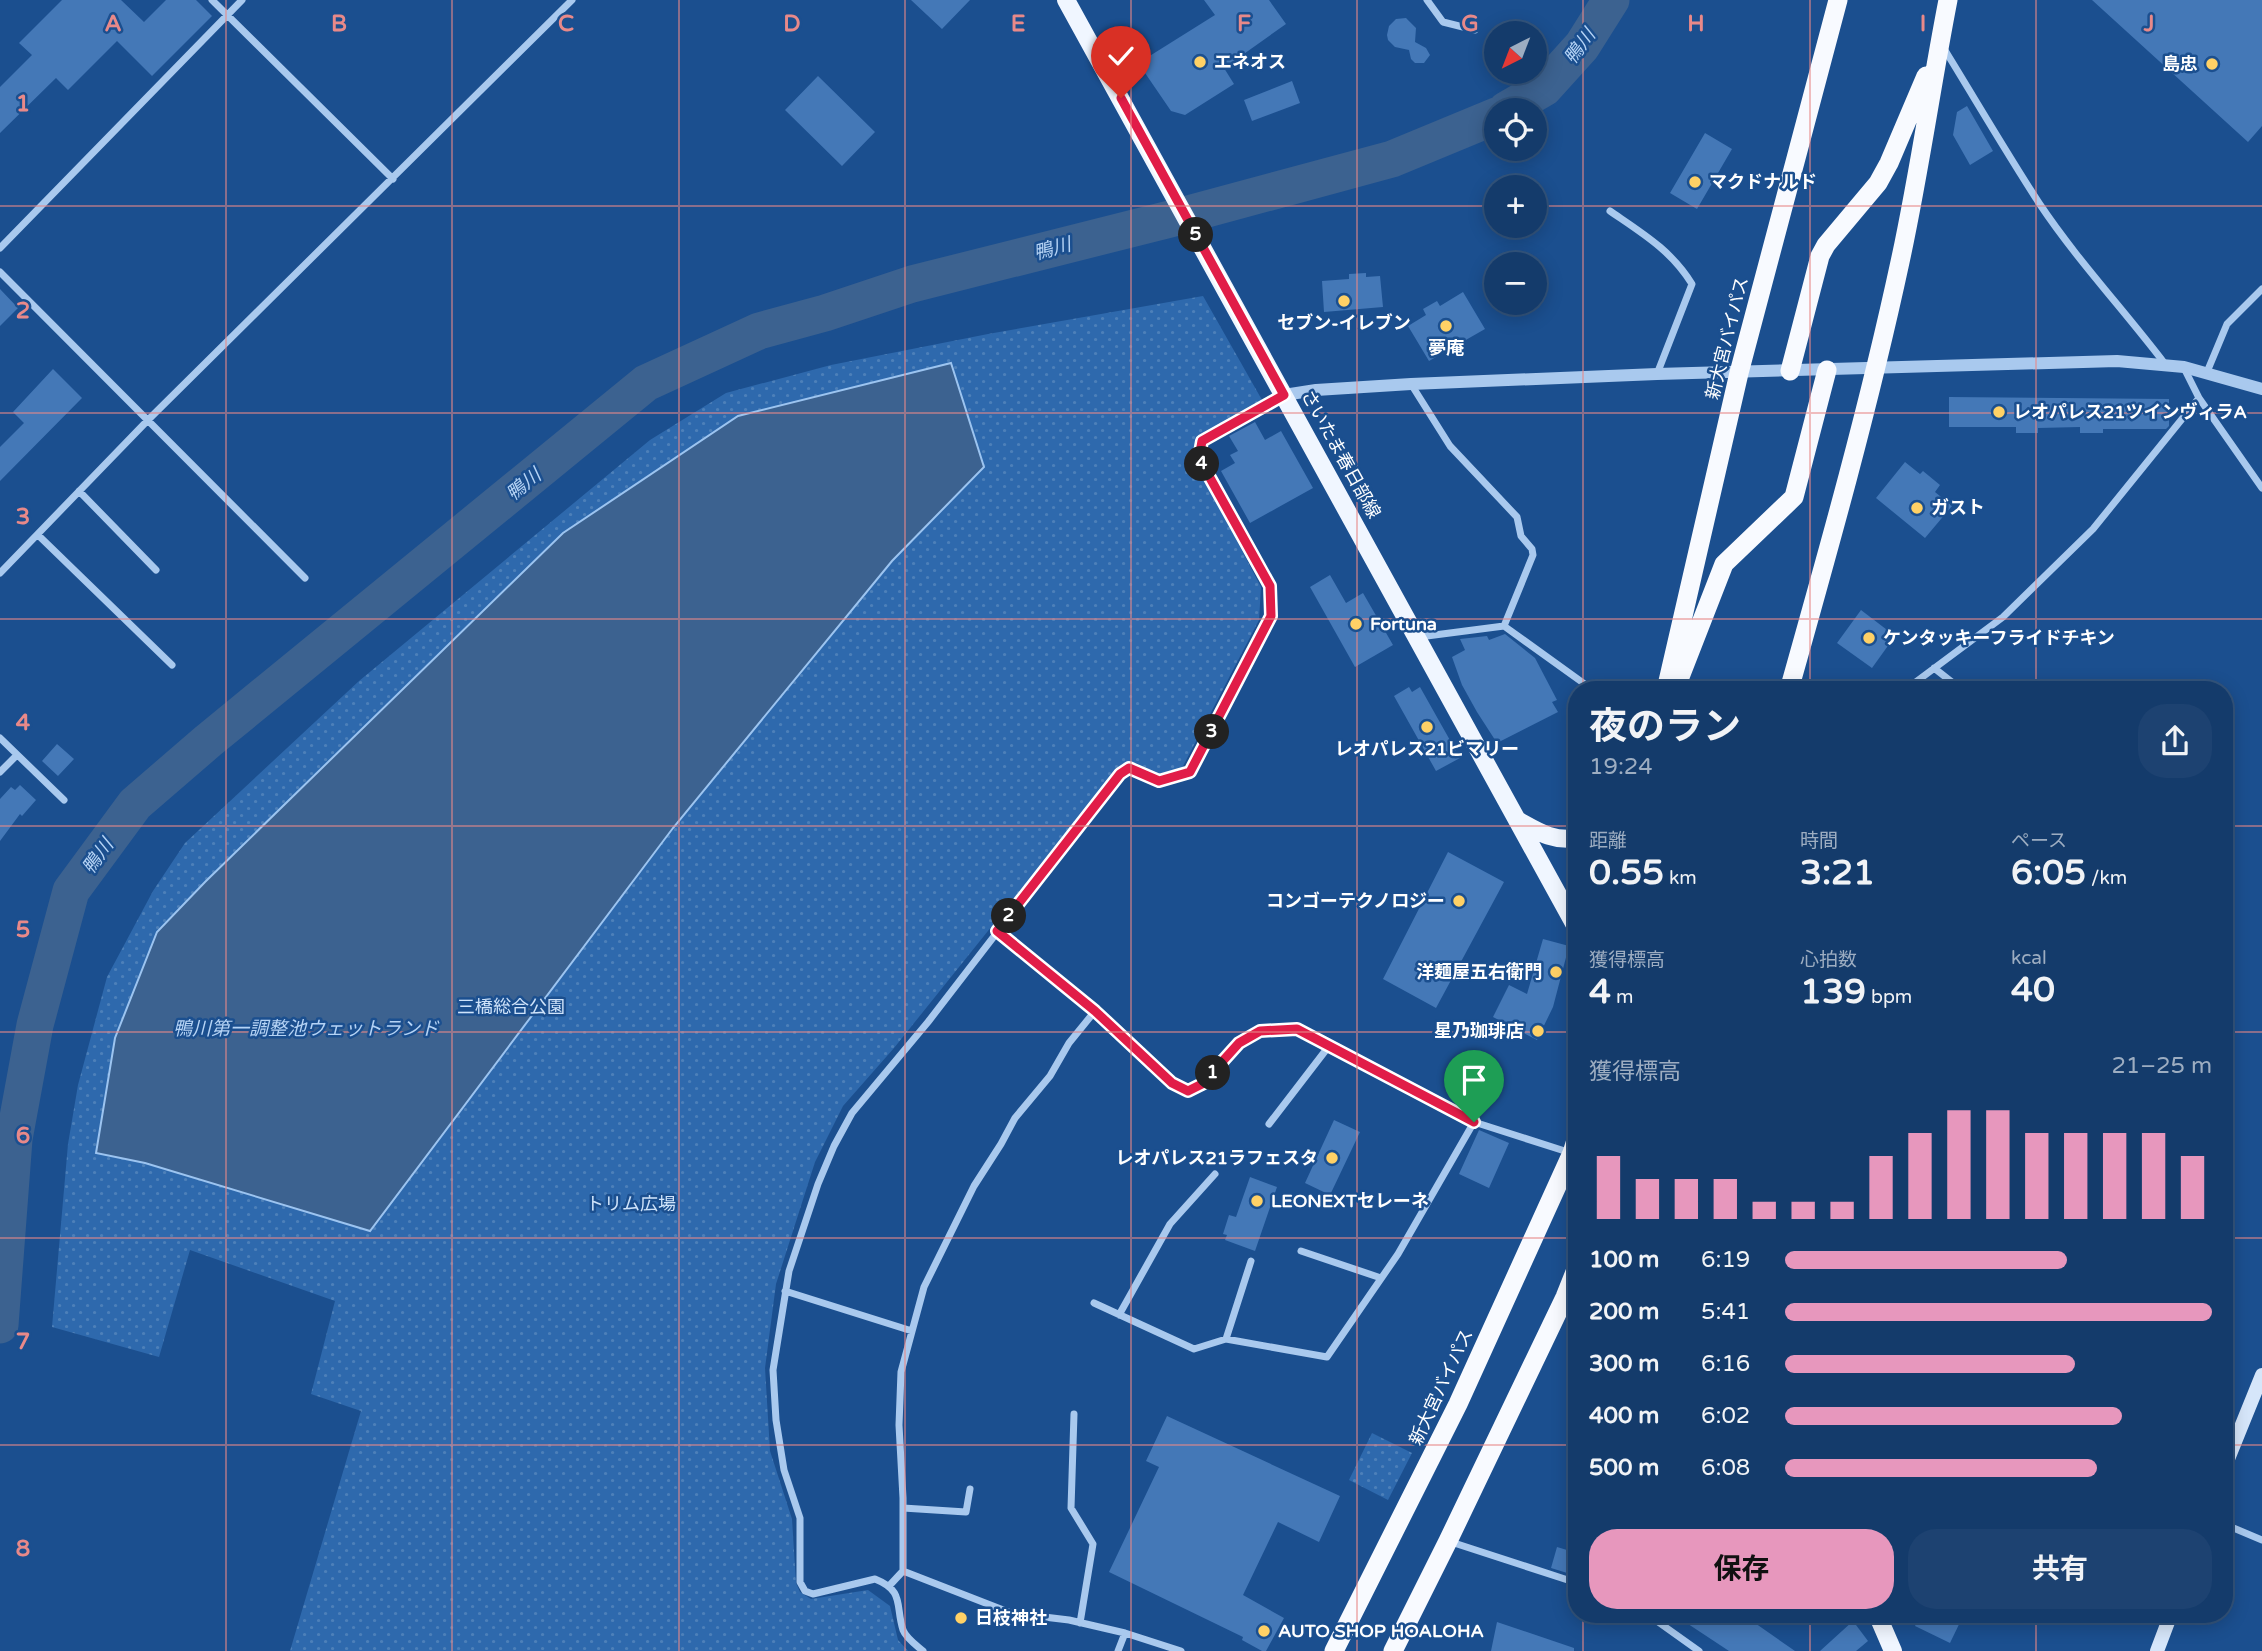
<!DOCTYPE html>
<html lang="ja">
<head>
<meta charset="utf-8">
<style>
  body { margin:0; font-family:"Varela Round","Noto Sans JP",sans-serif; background:#1d4271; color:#f1f3f6; height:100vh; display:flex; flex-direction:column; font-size:26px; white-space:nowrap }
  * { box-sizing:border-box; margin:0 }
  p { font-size:23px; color:#9dadc1 }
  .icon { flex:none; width:38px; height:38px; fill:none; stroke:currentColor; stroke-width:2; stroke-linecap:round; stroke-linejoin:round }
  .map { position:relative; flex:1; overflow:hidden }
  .drawer { position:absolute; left:1568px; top:681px; width:665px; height:942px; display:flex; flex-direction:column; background:#143b6b; border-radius:28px; box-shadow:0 4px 18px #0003,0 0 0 2px #33557e }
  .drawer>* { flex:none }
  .needle { width:46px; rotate:222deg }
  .controls { position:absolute; left:1484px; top:21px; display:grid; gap:14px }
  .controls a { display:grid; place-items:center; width:63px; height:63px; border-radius:50%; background:#143b6b; box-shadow:0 4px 18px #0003,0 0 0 2px #33557e; font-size:35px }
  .pin { position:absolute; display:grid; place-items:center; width:60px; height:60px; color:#fff; margin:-72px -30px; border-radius:50% 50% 50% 0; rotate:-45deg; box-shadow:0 0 7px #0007 }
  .pin .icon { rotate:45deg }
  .km { position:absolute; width:35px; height:35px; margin:-18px; border-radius:50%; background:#222; color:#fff; font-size:19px; line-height:35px; text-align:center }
  .round { display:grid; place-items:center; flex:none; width:74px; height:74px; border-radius:28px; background:#1d4271 }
  .head { display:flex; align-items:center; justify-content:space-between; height:119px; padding:0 21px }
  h1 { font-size:38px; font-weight:700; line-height:52px }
  .figures { display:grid; grid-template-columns:repeat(3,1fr); gap:10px; height:119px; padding:7px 21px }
  .figures div { display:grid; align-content:center }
  .figures b { font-size:35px; font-weight:700 }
  .figures small { font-size:19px; font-weight:400 }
  .figures p { font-size:19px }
  .chart { height:196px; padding:14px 21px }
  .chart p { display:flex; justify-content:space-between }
  .chart svg { width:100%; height:126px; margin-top:7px; stroke:#e797bd; stroke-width:6 }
  .button { display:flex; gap:14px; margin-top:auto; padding:14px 21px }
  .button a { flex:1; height:80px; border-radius:28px; background:#e797bd; color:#111; font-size:28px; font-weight:700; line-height:80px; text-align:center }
  .button a+a { background:#1d4271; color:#f1f3f6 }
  ul { padding:0 21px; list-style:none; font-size:23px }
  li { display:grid; grid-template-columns:112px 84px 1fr; align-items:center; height:52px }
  li i { height:18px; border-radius:9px; background:#e797bd }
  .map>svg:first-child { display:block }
  .park { fill:url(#park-dots) }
  .water { fill:#3c6290; stroke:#9cc4f0; stroke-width:2 }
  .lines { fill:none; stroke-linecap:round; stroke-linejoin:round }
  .river { stroke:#3c6290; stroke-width:37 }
  .building { fill:#4478b7 }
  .minor { stroke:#a9c9ee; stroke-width:7 }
  .tertiary { stroke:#a9c9ee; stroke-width:12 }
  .secondary { stroke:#d6e6fa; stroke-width:14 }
  .primary { stroke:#f0f6ff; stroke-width:18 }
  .trunk { stroke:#f8faff; stroke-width:19 }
  .route-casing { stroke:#fff; stroke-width:14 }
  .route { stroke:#e11d48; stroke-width:9 }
  .grid { fill:none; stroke:#e88989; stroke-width:2; stroke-opacity:0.55 }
  .poi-dot { fill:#ffd166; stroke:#1b4f8f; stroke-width:2.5 }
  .labels { text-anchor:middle; stroke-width:5; stroke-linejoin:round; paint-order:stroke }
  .poi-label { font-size:18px; font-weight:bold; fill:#fff; stroke:#1b4f8f; text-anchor:start }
  .street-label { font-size:18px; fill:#fff; stroke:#1b4f8f }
  .park-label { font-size:18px; fill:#cfe3fa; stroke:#1b4f8f }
  .water-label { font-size:19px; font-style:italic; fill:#b5d3f5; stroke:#1b4f8f }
  .grid-label { font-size:23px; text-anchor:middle; font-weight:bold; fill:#e88989; stroke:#1b4f8f; stroke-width:5; stroke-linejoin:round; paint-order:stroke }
</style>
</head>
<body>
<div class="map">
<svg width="2262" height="1651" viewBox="0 0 2262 1651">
  <defs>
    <pattern id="park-dots" width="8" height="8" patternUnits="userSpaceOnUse" patternTransform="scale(1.75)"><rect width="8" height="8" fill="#2e69ad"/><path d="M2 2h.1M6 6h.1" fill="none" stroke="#4d80b9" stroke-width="1.8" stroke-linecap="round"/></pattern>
  </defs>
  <rect width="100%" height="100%" fill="#1b4f8f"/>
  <path class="park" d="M 1203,296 L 1262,400 L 1199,437 L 1193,457 L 1261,587 L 1259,620 L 1182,768 L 1160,775 L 1136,763 L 1122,764 L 894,1048 L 843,1106 L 815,1162 L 776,1284 L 765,1368 L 770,1451 L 792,1519 L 796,1583 L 800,1592 L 811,1599 L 868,1590 L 890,1606 L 898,1640 L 908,1651 L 290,1651 L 361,1411 L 311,1394 L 335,1301 L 190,1250 L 159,1357 L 52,1327 L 68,1144 L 78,1085 L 107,977 L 153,891 L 185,843 L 359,681 L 650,440 L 726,393 L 831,365 L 988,334 Z
    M 1372,1433 L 1412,1453 L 1388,1500 L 1349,1480 Z"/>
  <path class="water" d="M 951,363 L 984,467 L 892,561 L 673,828 L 370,1231 L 145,1163 L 96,1153 L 115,1038 L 157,932 L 205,882 L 563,533 L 738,416 Z"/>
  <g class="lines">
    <path class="river" d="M 1506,110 L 1544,88 L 1582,46 L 1611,0
      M 0,1325 L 14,1139 L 35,1025 L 71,891 L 135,804 L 208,741 L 646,383 L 759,331 L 825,313 L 912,284 L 1170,219 L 1392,159 L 1496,116"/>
  </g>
  <path class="building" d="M 62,0 L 121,0 L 144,22 L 166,0 L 196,0 L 212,16 L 152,76 L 117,41 L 68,90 L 56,78 L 0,133 L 0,87 L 32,55 L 19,43 Z
    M 911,0 L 970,0 L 942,29 Z
    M 1204,0 L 1269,0 L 1286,24 L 1224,68 L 1234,84 L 1185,115 L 1171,111 L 1143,70 L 1148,57 L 1215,15 Z
    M 2092,0 L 2262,0 L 2262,126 L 2248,142 Z
    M 1406,18 L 1416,28 L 1415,42 L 1426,48 L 1430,55 L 1424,63 L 1415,63 L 1411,59 L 1409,50 L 1395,47 L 1388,40 L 1387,35 L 1389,26 L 1396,19 Z
    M 818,76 L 875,132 L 842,166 L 785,110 Z
    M 1292,81 L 1300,103 L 1252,121 L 1244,100 Z
    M 1967,106 L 1993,151 L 1970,165 L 1953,135 L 1957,112 Z
    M 1705,133 L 1732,149 L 1697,209 L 1670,193 Z
    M 1366,273 L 1366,277 L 1380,276 L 1383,307 L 1324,312 L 1322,281 L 1349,279 L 1349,274 Z
    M 0,289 L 18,308 L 0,326 Z
    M 1463,292 L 1485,329 L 1429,361 L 1408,326 L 1426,315 L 1423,309 L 1437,301 L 1440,306 Z
    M 53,369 L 82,398 L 0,481 L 0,447 L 24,423 L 13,412 Z
    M 1949,397 L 2169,399 L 2169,426 L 2166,429 L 2103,429 L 2103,433 L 2080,433 L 2080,427 L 2038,428 L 2038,433 L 2016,433 L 2016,427 L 1949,427 Z
    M 1255,422 L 1265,440 L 1281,431 L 1313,488 L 1250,523 L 1221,471 L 1235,463 L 1230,455 L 1238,451 L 1229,436 Z
    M 1905,462 L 1920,474 L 1923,471 L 1940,485 L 1935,492 L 1952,506 L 1925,538 L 1876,498 Z
    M 1330,575 L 1346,603 L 1363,593 L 1393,645 L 1355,667 L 1310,587 Z
    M 1861,610 L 1895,636 L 1872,668 L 1837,643 Z
    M 1505,634 L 1535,658 L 1557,700 L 1552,702 L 1558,712 L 1497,743 L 1477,712 L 1462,685 L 1452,657 L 1465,650 L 1460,639 L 1487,636 L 1489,640 Z
    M 1409,687 L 1412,692 L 1420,687 L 1460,758 L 1436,771 L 1394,696 Z
    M 57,744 L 74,759 L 58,776 L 42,761 Z
    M 20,785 L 36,800 L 22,816 L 20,814 L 0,841 L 0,799 L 11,787 L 15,790 Z
    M 1448,852 L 1504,882 L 1436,1008 L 1383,979 Z
    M 1543,939 L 1569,946 L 1553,1007 L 1537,1040 L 1493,1017 L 1509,985 L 1527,994 Z
    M 1334,1120 L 1360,1132 L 1330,1195 L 1305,1183 Z
    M 1479,1130 L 1509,1143 L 1489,1188 L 1459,1174 Z
    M 1250,1177 L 1277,1187 L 1255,1251 L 1225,1240 L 1227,1235 L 1223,1234 L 1229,1215 L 1236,1217 Z
    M 1167,1416 L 1340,1496 L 1319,1542 L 1278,1522 L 1243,1595 L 1284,1618 L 1266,1651 L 1262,1651 L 1242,1640 L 1243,1637 L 1109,1572 L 1159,1467 L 1146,1461 Z
    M 1557,1547 L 1577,1553 L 1577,1576 L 1551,1568 Z
    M 1673,1614 L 1742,1614 L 1795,1651 L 1729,1651 Z
    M 1921,1614 L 1964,1614 L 1950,1643 L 1915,1626 Z
    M 1853,1621 L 1868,1641 L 1856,1651 L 1820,1651 Z
    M 1497,1622 L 1574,1648 L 1574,1651 L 1491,1651 Z"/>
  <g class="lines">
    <path class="minor" d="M 212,0 L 393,179
      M 1427,0 L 1443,22 L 1475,30
      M 1943,47 C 1975,99 2006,152 2039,203 C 2077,260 2124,310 2165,364
      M 1610,211 C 1642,233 1671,250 1692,284 L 1657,374
      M 0,248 L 242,0
      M 0,272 L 305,578
      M 2184,368 L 2199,398 L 2262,488
      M 2207,372 L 2227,324 L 2262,289
      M 1411,384 L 1450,446 L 1517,517 L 1521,536 L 1532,549 L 1533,555 L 1504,626
      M 79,491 L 156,570
      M 38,535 L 172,665
      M 0,573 L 148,420 L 572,0
      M 1419,637 L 1504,626 L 1593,690
      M 1934,668 L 1962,690
      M 1905,690 L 2003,617 L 2093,529 L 2199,398
      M 0,738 L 64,800
      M 0,772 L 17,755
      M 997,931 L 1095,1011 L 1172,1083 L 1188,1091 L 1202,1084 L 1239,1043 L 1260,1031 L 1297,1029 L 1474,1122 L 1571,1153
      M 1269,1124 L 1329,1046
      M 1301,1251 L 1381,1278
      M 785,1291 L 912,1331
      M 1094,1303 L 1194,1349 L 1226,1339 L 1327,1357 L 1398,1254 L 1474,1122
      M 1119,1315 L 1170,1224 L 1215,1174
      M 1226,1339 L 1251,1261
      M 1074,1414 L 1071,1508 L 1093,1544 L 1080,1623
      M 903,1508 L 966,1512 L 970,1489
      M 2224,1524 L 2262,1540
      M 1451,1542 L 1577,1583
      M 903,1571 L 1011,1613 L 1069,1620 L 1125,1633 L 1181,1651
      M 889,1586 L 903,1571 L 903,1498 L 899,1425 L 901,1372 L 924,1287 L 974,1186 L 1001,1144 L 1015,1118 L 1050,1076 L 1069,1043 L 1095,1011
      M 1647,1614 L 1699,1651
      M 923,1651 C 916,1645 906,1638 903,1630 C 895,1605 905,1591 875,1579 L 813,1594 L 805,1591 L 800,1582 L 800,1518 L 784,1470 L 776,1420 L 773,1370 L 789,1271 L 818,1184 L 834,1146 L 852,1113 L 928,1022 L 1120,773 L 1129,768 L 1159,781 L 1190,772 L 1236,687 L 1271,616 L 1270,586 L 1199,458 L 1202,441 L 1282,396
      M 1118,1651 L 1125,1633"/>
    <path class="tertiary" d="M 1284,395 L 1316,390 L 1411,384 L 1657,374 L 2117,361 L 2184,367 L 2262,389"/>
    <path class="secondary" d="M 2224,1469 L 2262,1375
      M 2157,1651 L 2171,1614"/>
    <path class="primary" d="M 1066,0 L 1577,929
      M 1517,820 C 1537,831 1553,842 1577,838
      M 1877,1614 L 1893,1651"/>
    <path class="trunk" d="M 1790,371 L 1820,256 L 1826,245 L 1878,183 L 1889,163 L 1926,76
      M 1678,682 L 1724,564 L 1794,497 L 1827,370
      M 1666,690 L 1739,373 L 1838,0
      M 1789,690 C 1829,548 1869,406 1900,262 C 1919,175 1931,87 1948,0
      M 1334,1651 L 1458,1404 L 1572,1153 L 1577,1137
      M 1393,1651 L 1448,1541 L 1565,1297 L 1577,1267"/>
  </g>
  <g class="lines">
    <defs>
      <path id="route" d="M 1121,98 L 1284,395 L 1202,441 L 1199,458 L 1270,586 L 1271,616 L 1190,772 L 1159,781 L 1129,768 L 1120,774 L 997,931 L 1095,1011 L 1172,1083 L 1188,1091 L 1202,1084 L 1239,1043 L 1260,1031 L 1297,1029 L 1474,1122"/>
    </defs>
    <use href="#route" class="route-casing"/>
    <use href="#route" class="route"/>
  </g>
  <path class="grid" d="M 226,0 L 226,1651M 452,0 L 452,1651M 679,0 L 679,1651M 905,0 L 905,1651M 1131,0 L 1131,1651M 1357,0 L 1357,1651M 1583,0 L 1583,690M 1810,0 L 1810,690M 2036,0 L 2036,690M 0,206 L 1496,206M 1535,206 L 2262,206M 0,413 L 2262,413M 0,619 L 2262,619M 0,826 L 1577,826M 2224,826 L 2262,826M 0,1032 L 1577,1032M 2224,1032 L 2262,1032M 0,1238 L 1577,1238M 2224,1238 L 2262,1238M 0,1445 L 1577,1445M 2224,1445 L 2262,1445M 1583,1614 L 1583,1651M 1810,1614 L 1810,1651M 2036,1614 L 2036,1651"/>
  <g class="poi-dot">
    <circle cx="1200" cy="62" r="7"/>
    <circle cx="2212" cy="64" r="7"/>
    <circle cx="1695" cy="182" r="7"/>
    <circle cx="1344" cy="301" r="7"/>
    <circle cx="1446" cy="326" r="7"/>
    <circle cx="1999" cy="412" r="7"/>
    <circle cx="1917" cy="508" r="7"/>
    <circle cx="1356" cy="624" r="7"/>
    <circle cx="1869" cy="638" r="7"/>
    <circle cx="1427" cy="727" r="7"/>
    <circle cx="1459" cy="901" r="7"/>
    <circle cx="1556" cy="972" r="7"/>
    <circle cx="1538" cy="1031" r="7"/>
    <circle cx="1332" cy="1158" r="7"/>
    <circle cx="1257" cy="1201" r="7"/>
    <circle cx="961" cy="1618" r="7"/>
    <circle cx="1264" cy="1631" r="7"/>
  </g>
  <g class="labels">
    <g class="poi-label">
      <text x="1214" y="68">エネオス</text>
      <text x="2198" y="70" text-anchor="end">島忠</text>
      <text x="1709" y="188">マクドナルド</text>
      <text x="1344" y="329" text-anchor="middle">セブン-イレブン</text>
      <text x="1446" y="354" text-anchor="middle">夢庵</text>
      <text x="2013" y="418">レオパレス21ツインヴィラA</text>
      <text x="1931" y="514">ガスト</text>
      <text x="1370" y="630">Fortuna</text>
      <text x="1883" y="644">ケンタッキーフライドチキン</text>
      <text x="1427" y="755" text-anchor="middle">レオパレス21ビマリー</text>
      <text x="1445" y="907" text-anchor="end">コンゴーテクノロジー</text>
      <text x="1542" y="978" text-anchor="end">洋麺屋五右衛門</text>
      <text x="1524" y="1037" text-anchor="end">星乃珈琲店</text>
      <text x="1318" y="1164" text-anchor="end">レオパレス21ラフェスタ</text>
      <text x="1271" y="1207">LEONEXTセレーネ</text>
      <text x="975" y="1624">日枝神社</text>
      <text x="1278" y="1637">AUTO SHOP HOALOHA</text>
    </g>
    <g class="street-label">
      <text transform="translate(1727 338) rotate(-76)" y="6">新大宮バイパス</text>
      <text transform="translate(1341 454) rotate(61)" y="6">さいたま春日部線</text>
      <text transform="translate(1441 1387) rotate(-65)" y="6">新大宮バイパス</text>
    </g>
    <g class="park-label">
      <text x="511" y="1013">三橋総合公園</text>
      <text x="631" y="1210">トリム広場</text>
    </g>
    <g class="water-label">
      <text transform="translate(1579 46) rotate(-53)" y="7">鴨川</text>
      <text transform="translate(1052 248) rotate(-15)" y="7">鴨川</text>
      <text transform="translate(523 484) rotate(-39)" y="7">鴨川</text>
      <text transform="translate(97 856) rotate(-54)" y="7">鴨川</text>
      <text x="306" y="1035">鴨川第一調整池ウェットランド</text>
    </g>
  </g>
  <g class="grid-label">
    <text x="113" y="31">A</text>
    <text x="339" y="31">B</text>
    <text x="566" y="31">C</text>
    <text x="792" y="31">D</text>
    <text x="1018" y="31">E</text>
    <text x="1244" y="31">F</text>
    <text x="1470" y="31">G</text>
    <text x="1696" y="31">H</text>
    <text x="1923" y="31">I</text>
    <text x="2149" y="31">J</text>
    <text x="23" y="111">1</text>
    <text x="23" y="318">2</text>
    <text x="23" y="524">3</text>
    <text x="23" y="730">4</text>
    <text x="23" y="937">5</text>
    <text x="23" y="1143">6</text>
    <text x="23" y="1349">7</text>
    <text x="23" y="1556">8</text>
  </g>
</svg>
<div class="controls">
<a><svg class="needle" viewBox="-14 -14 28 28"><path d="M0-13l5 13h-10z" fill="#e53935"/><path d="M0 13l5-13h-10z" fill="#9dadc1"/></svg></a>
<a><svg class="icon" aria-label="locate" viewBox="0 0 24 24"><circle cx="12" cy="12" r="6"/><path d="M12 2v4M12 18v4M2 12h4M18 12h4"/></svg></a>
<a>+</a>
<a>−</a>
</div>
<div class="pin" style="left:1474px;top:1122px;background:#1e9e55"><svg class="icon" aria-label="arrive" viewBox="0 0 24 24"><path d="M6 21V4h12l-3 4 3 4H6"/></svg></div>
<div class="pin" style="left:1121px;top:98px;background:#d93025"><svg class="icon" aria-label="check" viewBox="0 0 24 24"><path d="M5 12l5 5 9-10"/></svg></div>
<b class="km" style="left:1213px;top:1073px">1</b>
<b class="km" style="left:1009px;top:916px">2</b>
<b class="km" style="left:1212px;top:732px">3</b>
<b class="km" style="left:1202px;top:464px">4</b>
<b class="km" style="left:1196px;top:235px">5</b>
<section class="drawer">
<div class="head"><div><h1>夜のラン</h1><p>19:24</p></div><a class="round"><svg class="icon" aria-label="share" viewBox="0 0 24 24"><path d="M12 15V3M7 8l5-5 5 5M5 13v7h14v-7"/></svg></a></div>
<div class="figures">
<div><p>距離</p><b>0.55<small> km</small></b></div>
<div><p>時間</p><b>3:21</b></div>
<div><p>ペース</p><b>6:05<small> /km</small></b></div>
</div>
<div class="figures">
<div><p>獲得標高</p><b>4<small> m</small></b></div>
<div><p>心拍数</p><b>139<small> bpm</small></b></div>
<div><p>kcal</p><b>40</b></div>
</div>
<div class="chart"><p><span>獲得標高</span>21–25 m</p>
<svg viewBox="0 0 160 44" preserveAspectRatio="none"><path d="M5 44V22M15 44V30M25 44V30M35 44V30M45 44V38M55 44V38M65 44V38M75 44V22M85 44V14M95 44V6M105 44V6M115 44V14M125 44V14M135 44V14M145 44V14M155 44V22"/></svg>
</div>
<ul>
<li><b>100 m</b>6:19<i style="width:66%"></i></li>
<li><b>200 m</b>5:41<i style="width:100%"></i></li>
<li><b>300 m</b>6:16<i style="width:68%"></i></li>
<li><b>400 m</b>6:02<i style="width:79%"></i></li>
<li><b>500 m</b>6:08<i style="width:73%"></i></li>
</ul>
<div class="button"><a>保存</a><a>共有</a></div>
</section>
</div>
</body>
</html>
